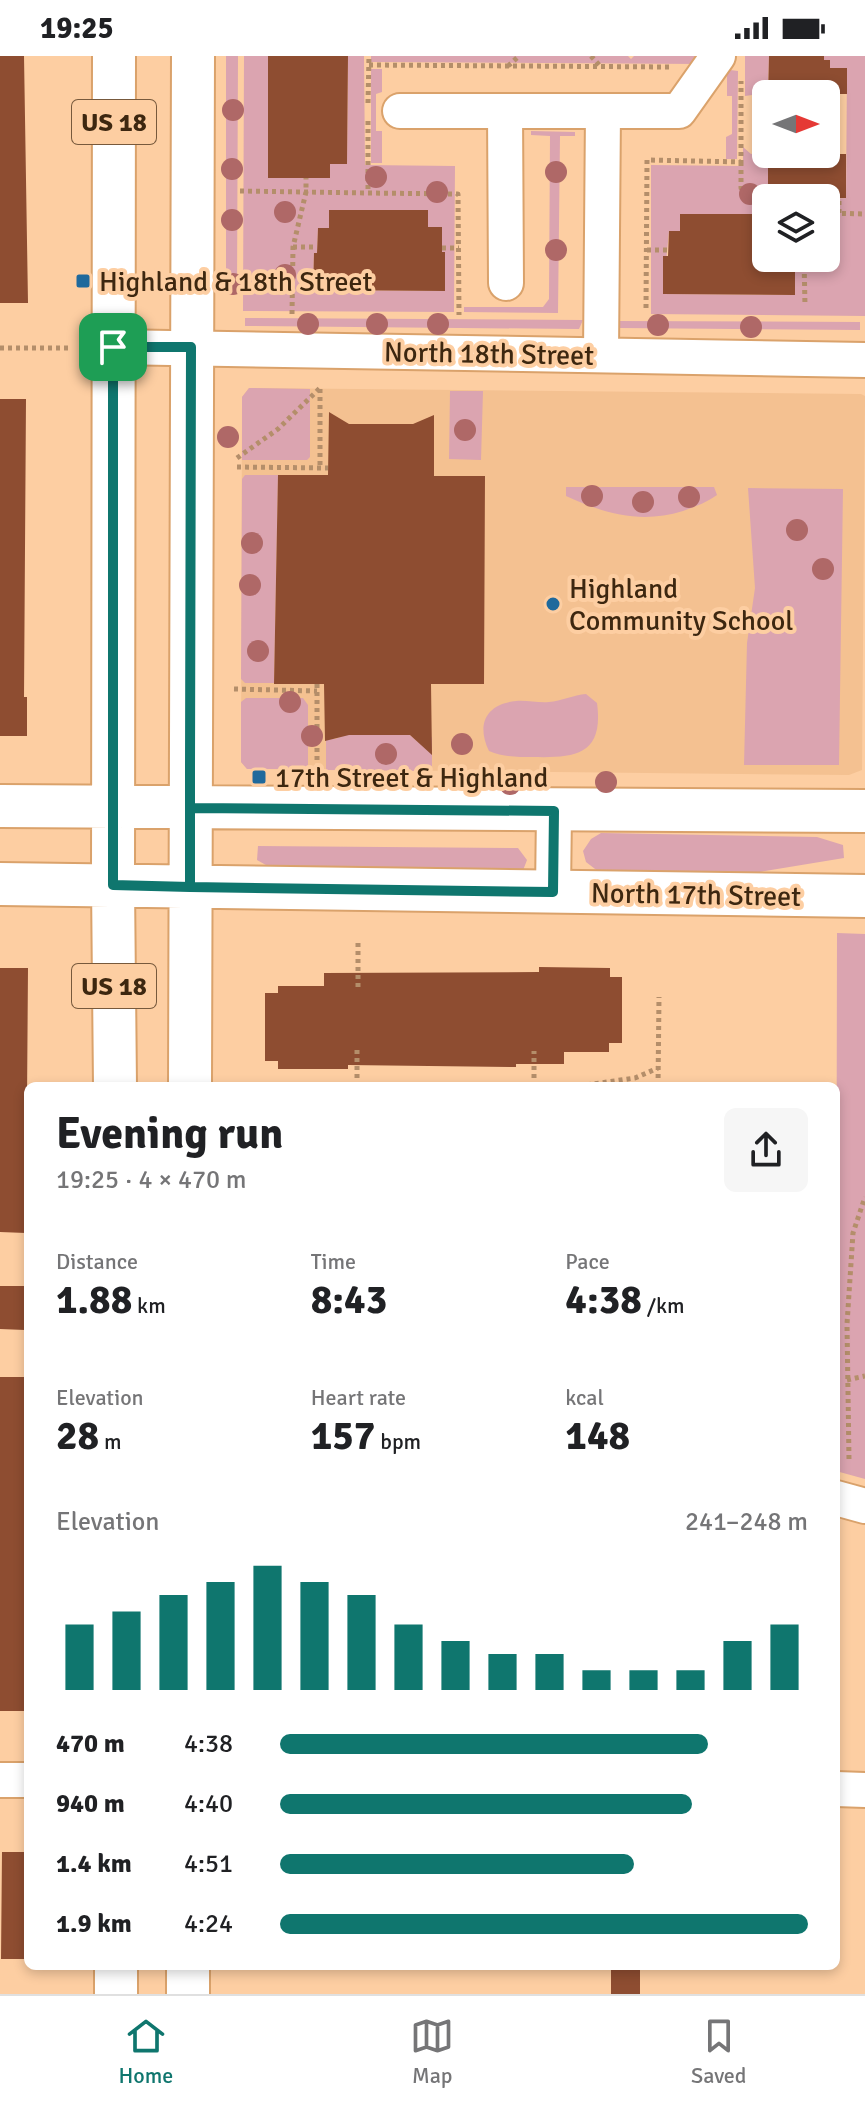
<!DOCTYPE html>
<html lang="en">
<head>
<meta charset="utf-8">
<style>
  body { margin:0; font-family:Signika,sans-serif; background:#f6f6f6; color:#202124; height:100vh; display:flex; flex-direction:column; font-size:30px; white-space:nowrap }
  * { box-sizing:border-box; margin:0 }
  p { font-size:26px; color:#757577 }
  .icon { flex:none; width:44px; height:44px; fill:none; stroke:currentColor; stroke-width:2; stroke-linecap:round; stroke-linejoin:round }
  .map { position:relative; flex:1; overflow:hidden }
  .sheet { position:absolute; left:24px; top:1026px; width:816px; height:888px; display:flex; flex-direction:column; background:#fff; border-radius:12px; box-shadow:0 4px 12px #0003 }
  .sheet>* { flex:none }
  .needle { width:52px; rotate:90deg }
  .buttons { position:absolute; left:752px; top:24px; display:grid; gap:16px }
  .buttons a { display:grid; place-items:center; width:88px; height:88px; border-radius:12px; background:#fff; box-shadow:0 4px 12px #0003; font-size:40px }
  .pin { position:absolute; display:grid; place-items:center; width:68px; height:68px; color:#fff; margin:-34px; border-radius:16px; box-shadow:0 4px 12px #0006 }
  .round { display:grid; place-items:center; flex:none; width:84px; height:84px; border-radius:12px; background:#f6f6f6 }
  .summary { display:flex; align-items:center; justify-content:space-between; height:136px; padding:0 32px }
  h1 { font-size:44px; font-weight:800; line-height:60px }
  .stats { display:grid; grid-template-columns:repeat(3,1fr); gap:12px; height:136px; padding:8px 32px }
  .stats div { display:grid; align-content:center }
  .stats b { font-size:40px; font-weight:800 }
  .stats small { font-size:22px; font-weight:400 }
  .stats p { font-size:22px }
  .chart { height:224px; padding:16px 32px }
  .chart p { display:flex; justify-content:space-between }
  .chart svg { width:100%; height:144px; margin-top:8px; stroke:#0f766e; stroke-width:6 }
  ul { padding:0 32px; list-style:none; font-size:26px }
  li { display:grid; grid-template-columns:128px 96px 1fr; align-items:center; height:60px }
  li i { height:20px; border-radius:10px; background:#0f766e }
  .status { display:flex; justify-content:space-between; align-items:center; height:56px; padding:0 40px; background:#fff; direction:ltr }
  .status svg { height:22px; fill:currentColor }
  .menu { display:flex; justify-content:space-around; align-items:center; height:112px; border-top:2px solid #e0e0e0; background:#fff; font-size:22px; color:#757577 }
  .menu a { display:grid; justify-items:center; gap:4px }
  .menu .current { color:#0f766e }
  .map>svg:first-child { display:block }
  .built { fill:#f4c191 }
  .green { fill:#dba4b0; fill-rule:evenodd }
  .building { fill:#8e4d31 }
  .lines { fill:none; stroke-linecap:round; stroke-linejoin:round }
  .minor-casing { stroke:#daa26b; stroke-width:38 }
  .major-casing { stroke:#daa26b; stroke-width:46 }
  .path { stroke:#b48e6a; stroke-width:5; stroke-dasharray:4 4; stroke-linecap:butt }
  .minor { stroke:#fff; stroke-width:34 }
  .major { stroke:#fff; stroke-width:42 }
  .tree { fill:#af6867 }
  .route-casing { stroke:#fff; stroke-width:16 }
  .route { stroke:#0f766e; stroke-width:10 }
  .poi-dot { fill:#1f699c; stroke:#fdcea2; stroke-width:3 }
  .labels { text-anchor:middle; stroke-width:8; stroke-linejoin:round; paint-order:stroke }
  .shield { fill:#fdcea2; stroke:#77593c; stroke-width:2 }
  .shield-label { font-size:26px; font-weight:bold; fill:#3d2710 }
  .poi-label { font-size:28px; fill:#3d2710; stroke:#fdcea2; text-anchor:start }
  .street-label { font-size:28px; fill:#3d2710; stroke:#fdcea2 }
</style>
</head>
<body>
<div class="status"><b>19:25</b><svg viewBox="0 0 49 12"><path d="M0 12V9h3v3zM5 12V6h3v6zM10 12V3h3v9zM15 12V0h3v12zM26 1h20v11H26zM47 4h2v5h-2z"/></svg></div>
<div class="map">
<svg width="865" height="1938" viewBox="0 0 865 1938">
  <rect width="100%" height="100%" fill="#fdcea2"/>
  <path class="built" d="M 249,332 L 861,338 L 865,340 L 862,714 L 849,719 L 247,713 L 241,706 L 242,341 Z"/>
  <path class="green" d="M 226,0 L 238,0 L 237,237 L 226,239 Z
    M 244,0 L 268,0 L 268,122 L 329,122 L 330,108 L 347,108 L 348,0 L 364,0 L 365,109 L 455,110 L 454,256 L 243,255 ZM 330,154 L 427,154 L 428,171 L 442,196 L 445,197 L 445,235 L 313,234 L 314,197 L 317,197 L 318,172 L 329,172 Z
    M 371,0 L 628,0 L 631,3 L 634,0 L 703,0 L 698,8 L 371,6 Z
    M 745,0 L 769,0 L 766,98 L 768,98 L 785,142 L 766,142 L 766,158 L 680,158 L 680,175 L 669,175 L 663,238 L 794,239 L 795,202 L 826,202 L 826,143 L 846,142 L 847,13 L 830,12 L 830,4 L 824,4 L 824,0 L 865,0 L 865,260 L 651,258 L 651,109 L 743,110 L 743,91 L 751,98 L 759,97 L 759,46 L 752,39 L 745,40 Z
    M 371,13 L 382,13 L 382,36 L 376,38 L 376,75 L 382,75 L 382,107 L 371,107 Z
    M 730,14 L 738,15 L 737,103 L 726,103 L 726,81 L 732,78 L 732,40 L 727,40 L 727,17 Z
    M 531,75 L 575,76 L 575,80 L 560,80 L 558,257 L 464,256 L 464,251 L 543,251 L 549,243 L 550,80 L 531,79 Z
    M 245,262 L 583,264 L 579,273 L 245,270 Z
    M 614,265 L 860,266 L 860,274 L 620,272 Z
    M 249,332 L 310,333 L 310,401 L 307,404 L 242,404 L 242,341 Z
    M 450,335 L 483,335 L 481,404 L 449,403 Z
    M 245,419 L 278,419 L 274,627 L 245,627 L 241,623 L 242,423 Z
    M 566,431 L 714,431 L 717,439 C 706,447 696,450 683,455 C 641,468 605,458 566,440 Z
    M 748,432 L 843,433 L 839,709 L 744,709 L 747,587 L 755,532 Z
    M 586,638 L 597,647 C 604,699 575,702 533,701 C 517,701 503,701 489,695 C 476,668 486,648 516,645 C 527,644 538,647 549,646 C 561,645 574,639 586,638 Z
    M 246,642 L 303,642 L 308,649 L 308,709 L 305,713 L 247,713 L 241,706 L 241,646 Z
    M 345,679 L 410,679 L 418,686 L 432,681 L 432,715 L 326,714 L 326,680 L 335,683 Z
    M 601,777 L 817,781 L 843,789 L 844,802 L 735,820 L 599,816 L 586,806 L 583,795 L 591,783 Z
    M 258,790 L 518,792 L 527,804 L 522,817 L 273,813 L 257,804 Z
    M 837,877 L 865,878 L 865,1423 L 836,1415 Z"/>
  <path class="building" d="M 0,0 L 24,0 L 28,247 L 0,247 Z
    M 268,0 L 348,0 L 347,108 L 330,108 L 330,122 L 268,122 Z
    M 769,0 L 824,0 L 824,4 L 830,4 L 830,12 L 847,12 L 847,38 L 768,38 Z
    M 768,98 L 846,98 L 846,142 L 768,142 Z
    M 329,154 L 428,154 L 428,171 L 442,171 L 442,196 L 445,196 L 445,235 L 313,234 L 314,197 L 317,197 L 318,172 L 329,172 Z
    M 680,158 L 766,158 L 766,202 L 795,202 L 795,239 L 663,238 L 663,200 L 668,200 L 669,175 L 680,175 Z
    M 0,343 L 26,343 L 24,641 L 27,641 L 27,680 L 0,680 Z
    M 329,356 L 349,368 L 413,368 L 434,359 L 434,420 L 485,420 L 484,628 L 431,628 L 432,699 L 410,679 L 349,679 L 325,685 L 324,628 L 274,628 L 278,419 L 328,419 Z
    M 539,911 L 610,912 L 610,921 L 622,921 L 622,987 L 609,987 L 609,996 L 564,996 L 564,1008 L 516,1008 L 516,1011 L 348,1009 L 348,1013 L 278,1013 L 278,1005 L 265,1005 L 265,937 L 278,937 L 278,930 L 324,930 L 324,917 L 539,916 Z
    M 0,912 L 28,912 L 26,1177 L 0,1176 Z
    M 0,1230 L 26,1230 L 25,1274 L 0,1273 Z
    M 0,1321 L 27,1321 L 24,1550 L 26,1655 L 0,1655 Z
    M 2,1796 L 28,1796 L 28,1903 L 1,1903 Z
    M 611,1913 L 640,1913 L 640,1938 L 611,1938 Z"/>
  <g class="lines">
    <defs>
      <path id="minor" d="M 400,55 L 679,55 L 718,0
        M 505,55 L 506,227
        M 113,291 L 865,304
        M 601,299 L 603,55
        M 553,836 L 554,755
        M 836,1442 L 865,1450
        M 0,1724 L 28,1724
        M 836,1733 L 865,1734"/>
      <path id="major" d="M 114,0 L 113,829 L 115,1030
        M 0,750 L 865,755
        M 0,828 L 865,840
        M 190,1030 L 193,0
        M 116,1938 L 116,1910
        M 188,1938 L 188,1910"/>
    </defs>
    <use href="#minor" class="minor-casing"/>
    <use href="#major" class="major-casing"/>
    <path class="path" d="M 591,0 L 601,11
      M 369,9 L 670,11
      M 508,10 L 519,0
      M 368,47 L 369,0
      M 368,65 L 368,137 L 458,138 L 459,259
      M 741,106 L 741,132 L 766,143
      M 240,135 L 368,137
      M 826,157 L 865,158
      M 839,157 L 839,143
      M 293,191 L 317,191
      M 442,192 L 459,192
      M 647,194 L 668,194
      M 804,202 L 805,250
      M 646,252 L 647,104 L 741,106 L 741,25
      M 292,258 L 293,191 L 306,136 L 306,122
      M 0,292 L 71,292
      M 320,333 L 320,412
      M 237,402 L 278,373 L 320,332
      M 237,411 L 328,412
      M 317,628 L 317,718
      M 234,633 L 317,635
      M 358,931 L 358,885
      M 357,1030 L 357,993
      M 534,1030 L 534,995
      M 579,1030 L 635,1022 L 658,1012
      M 658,1030 L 659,941
      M 847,1324 L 865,1320
      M 849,1403 L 847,1268 L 853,1177 L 865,1141"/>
    <use href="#minor" class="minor"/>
    <use href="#major" class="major"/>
  </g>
  <g class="tree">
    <circle cx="233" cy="54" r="11"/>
    <circle cx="232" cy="113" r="11"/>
    <circle cx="556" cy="116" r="11"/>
    <circle cx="376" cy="121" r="11"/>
    <circle cx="437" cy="136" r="11"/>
    <circle cx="750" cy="138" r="11"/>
    <circle cx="285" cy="156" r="11"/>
    <circle cx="232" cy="164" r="11"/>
    <circle cx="556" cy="194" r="11"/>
    <circle cx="285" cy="219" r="11"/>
    <circle cx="233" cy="228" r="11"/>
    <circle cx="308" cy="268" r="11"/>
    <circle cx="377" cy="268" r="11"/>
    <circle cx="438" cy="268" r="11"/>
    <circle cx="658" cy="269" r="11"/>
    <circle cx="751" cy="271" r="11"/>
    <circle cx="465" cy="374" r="11"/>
    <circle cx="228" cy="381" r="11"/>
    <circle cx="592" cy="440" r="11"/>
    <circle cx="689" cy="441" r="11"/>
    <circle cx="643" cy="446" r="11"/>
    <circle cx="797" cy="474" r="11"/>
    <circle cx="252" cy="487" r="11"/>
    <circle cx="823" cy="513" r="11"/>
    <circle cx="250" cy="529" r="11"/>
    <circle cx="258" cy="595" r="11"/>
    <circle cx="290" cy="646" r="11"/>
    <circle cx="312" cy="680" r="11"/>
    <circle cx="462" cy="688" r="11"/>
    <circle cx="386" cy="698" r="11"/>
    <circle cx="606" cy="726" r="11"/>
    <circle cx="510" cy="728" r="11"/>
  </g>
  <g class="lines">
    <defs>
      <path id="route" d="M 113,291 L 113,829 L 190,831 L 190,752 L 554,755 L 553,836 L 190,831 L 190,712 L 191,291 L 113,291"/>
    </defs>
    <use href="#route" class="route-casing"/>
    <use href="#route" class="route"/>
  </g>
  <g class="poi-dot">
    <rect x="75" y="217" width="16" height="16" rx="4"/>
    <circle cx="553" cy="548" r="8"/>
    <rect x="251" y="713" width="16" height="16" rx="4"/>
  </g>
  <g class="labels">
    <g class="shield">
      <rect x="72" y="44" width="84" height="44" rx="6"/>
      <rect x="72" y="908" width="84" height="44" rx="6"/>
    </g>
    <g class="shield-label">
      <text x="114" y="75">US 18</text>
      <text x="114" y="939">US 18</text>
    </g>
    <g class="poi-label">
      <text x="99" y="235">Highland &amp; 18th Street</text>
      <text x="569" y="542">Highland<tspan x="569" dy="32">Community School</tspan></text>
      <text x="275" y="731">17th Street &amp; Highland</text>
    </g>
    <g class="street-label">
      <text transform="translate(489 297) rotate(1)" y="10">North 18th Street</text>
      <text transform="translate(696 838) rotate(1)" y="10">North 17th Street</text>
    </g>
  </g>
</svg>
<div class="buttons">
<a><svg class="needle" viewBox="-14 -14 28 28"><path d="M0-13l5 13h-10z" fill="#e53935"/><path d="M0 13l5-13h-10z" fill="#757577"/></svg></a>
<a><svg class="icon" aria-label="layers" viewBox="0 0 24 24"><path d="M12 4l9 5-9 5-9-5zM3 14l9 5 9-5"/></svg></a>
</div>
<div class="pin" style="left:113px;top:291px;background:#1e9e55"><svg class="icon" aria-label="arrive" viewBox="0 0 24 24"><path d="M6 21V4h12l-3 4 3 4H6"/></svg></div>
<section class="sheet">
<div class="summary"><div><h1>Evening run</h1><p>19:25 · 4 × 470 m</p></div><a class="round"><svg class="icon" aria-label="share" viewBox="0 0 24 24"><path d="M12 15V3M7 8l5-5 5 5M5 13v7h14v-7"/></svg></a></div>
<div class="stats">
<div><p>Distance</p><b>1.88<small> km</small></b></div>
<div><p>Time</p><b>8:43</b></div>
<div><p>Pace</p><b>4:38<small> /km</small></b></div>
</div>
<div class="stats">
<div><p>Elevation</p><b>28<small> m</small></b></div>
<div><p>Heart rate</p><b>157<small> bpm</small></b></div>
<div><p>kcal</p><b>148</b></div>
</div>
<div class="chart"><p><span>Elevation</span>241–248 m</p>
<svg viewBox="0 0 160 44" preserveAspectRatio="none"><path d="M5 44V24M15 44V20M25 44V15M35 44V11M45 44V6M55 44V11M65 44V15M75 44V24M85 44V29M95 44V33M105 44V33M115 44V38M125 44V38M135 44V38M145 44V29M155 44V24"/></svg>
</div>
<ul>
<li><b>470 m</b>4:38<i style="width:81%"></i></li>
<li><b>940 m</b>4:40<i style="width:78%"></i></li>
<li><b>1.4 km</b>4:51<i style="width:67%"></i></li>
<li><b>1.9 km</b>4:24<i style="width:100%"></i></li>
</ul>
</section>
</div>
<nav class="menu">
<a class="current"><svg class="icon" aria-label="home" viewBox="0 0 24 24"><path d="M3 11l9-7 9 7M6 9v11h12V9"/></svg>Home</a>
<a><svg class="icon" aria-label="map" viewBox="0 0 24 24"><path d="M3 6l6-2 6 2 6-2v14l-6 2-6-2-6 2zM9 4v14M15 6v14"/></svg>Map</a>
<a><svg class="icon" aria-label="saved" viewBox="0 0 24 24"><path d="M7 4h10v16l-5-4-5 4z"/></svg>Saved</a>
</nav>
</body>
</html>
